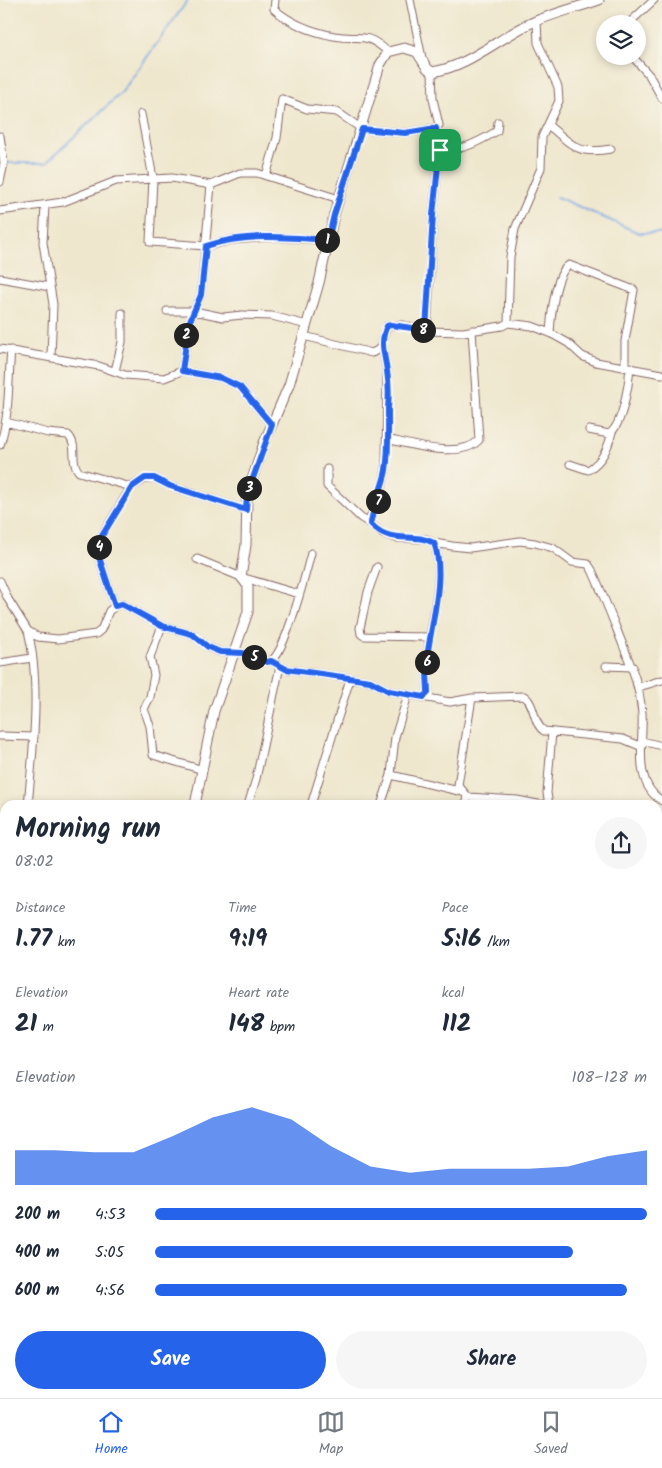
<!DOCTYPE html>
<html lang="en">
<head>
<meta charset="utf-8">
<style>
  body { margin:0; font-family:Kalam,sans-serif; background:#f6f6f7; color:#1f2937; height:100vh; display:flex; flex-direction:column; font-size:19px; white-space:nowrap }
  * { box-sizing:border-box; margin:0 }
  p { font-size:16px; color:#747a83 }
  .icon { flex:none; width:28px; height:28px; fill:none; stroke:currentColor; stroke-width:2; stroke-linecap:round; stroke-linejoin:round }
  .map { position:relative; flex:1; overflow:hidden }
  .drawer { position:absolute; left:0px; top:800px; width:662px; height:599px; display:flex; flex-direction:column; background:#fff; border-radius:15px 15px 0 0; box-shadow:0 2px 8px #0003 }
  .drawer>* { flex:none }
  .buttons { position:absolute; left:596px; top:15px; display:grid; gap:10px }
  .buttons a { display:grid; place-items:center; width:50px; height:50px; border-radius:50%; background:#fff; box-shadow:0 2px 8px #0003; font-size:25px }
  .pin { position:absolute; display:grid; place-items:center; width:42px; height:42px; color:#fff; margin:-21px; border-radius:10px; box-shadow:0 2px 8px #0006 }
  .km { position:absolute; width:25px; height:25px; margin:-12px; border-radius:50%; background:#222; color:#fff; font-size:14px; line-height:25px; text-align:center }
  .round { display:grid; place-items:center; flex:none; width:52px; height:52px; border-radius:26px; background:#f6f6f7 }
  .summary { display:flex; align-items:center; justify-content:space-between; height:85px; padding:0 15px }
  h1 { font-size:28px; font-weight:600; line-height:38px }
  .metrics { display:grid; grid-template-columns:repeat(3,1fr); gap:8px; height:85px; padding:5px 15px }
  .metrics div { display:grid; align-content:center }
  .metrics b { font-size:25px; font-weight:600 }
  .metrics small { font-size:14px; font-weight:400 }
  .metrics p { font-size:14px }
  .chart { height:140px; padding:10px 15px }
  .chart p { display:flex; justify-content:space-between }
  .chart svg { width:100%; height:90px; margin-top:5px; fill:#2563eb; opacity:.7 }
  .primary-button { display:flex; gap:10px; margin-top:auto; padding:10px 15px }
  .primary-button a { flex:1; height:58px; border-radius:30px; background:#2563eb; color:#fff; font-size:20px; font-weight:600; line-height:58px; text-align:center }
  .primary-button a+a { background:#f6f6f7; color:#1f2937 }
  ul { padding:0 15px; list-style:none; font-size:16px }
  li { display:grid; grid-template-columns:80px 60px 1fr; align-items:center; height:38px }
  li i { height:12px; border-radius:6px; background:#2563eb }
  .dock { display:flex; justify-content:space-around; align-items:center; height:70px; border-top:1px solid #e0e1e3; background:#fff; font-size:14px; color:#747a83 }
  .dock a { display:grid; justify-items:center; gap:2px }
  .dock .on { color:#2563eb }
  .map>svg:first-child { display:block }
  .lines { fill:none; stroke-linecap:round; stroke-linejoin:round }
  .stream { stroke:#78a7e2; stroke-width:2 }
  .minor-casing { stroke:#846564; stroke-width:9 }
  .tertiary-casing { stroke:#846564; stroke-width:11 }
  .minor { stroke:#fff; stroke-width:7 }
  .tertiary { stroke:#fff; stroke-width:9 }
  .route-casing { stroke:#fff; stroke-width:10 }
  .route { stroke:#2563eb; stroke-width:6 }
</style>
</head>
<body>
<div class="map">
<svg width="662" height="1398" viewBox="0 0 662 1398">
  <rect width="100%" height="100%" fill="#f7f3e8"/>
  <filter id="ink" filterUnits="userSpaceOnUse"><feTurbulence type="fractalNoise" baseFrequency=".02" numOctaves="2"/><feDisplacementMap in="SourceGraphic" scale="10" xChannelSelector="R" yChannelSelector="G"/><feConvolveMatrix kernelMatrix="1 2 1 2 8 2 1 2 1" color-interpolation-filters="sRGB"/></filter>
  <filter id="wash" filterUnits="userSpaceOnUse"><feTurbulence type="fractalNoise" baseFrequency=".0096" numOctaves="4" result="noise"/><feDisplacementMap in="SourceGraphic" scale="20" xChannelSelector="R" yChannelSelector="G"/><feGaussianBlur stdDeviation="1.12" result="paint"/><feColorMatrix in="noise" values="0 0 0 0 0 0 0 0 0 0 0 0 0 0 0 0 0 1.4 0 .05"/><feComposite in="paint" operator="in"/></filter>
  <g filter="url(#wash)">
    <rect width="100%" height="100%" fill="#efe7cd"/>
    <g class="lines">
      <path class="stream" d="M 0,163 L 46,163 L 122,92 L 188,0
        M 557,197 L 639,233 L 662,233
        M 0,958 L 5,958
        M 658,1070 L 662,1070
        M 658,1354 L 662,1346
        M 644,1398 L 646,1394"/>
    </g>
  </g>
  <g filter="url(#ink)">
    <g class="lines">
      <defs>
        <path id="minor" d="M 275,0 L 274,9 C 290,23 313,32 334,36 C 361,41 364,30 388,52
          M 410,0 L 422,58
          M 628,24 L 654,0
          M 632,56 L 649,75 L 662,98
          M 141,114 L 153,178 L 150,242 L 206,246 L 231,240 L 270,237 L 328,240
          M 548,125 C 574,146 576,155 611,149
          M 0,136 L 4,163 L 0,182
          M 440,151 C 448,146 455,149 464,147 C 475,144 487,137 497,131 L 498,122
          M 266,176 L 277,138 L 282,99 L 307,109 L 337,112 L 362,129 L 405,133 L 435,128
          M 45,205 L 43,243 L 53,304 L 51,357
          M 0,211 L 63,202 L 116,181 L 172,178 L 211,185 L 240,173 L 257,173 L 339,199
          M 0,278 L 50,287
          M 167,311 L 194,311 L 223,317 L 242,315 L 272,316 L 307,325
          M 508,323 L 510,257 L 515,229 L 541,168 L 542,137 L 559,101 L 558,87 L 538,43 L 537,21
          M 427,331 L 433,215 L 440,147 L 435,128 L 439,125 L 433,99 L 432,72
          M 550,333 C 551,317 555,273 569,265 L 634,290 L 625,341 L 625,366
          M 304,336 L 372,353 L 383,347
          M 0,349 L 99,366 L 125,375 L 164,378 L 182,371 L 221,378 L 240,387 L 272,425
          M 115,371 L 122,342 L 122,313
          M 182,371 L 189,323 L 201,295 L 211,185
          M 662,374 L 596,362 L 582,356 L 568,343 L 550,333 L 532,326 L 508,323 L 502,326 L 463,332 L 427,331 L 403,325 L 387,326 L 382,342 L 387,372 L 386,470 L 379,499 L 370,518 L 371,524 L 383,534 L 396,538 L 426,539 L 434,543 L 452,546 L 470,548 L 520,541 L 535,543 L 553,548 L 572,562 L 588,564 L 592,570 C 601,590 609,610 617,630 C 628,659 639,680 642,713 C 644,741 632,783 662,801
          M 6,422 L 48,433 L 68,435 C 79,446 69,461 79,472 L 131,487 L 145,479 L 154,478 L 170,486 L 246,510
          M 589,430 L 609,434 C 623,425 629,383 630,367
          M 387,439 C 410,444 460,460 479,440 L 472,330
          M 0,445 C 10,415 8,382 11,350
          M 570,464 L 588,470 C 603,461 608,448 612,432
          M 327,469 L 327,486 L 361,518 L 371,524
          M 197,559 L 241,577 L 299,594
          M 377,567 L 368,592 L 360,628 L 361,634 L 364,636 L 430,637
          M 0,581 L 8,599 L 28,631 L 38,637 L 58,639 L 96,634 L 101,630 L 109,611 L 115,606 L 122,604 L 162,626 L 192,634 L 208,647 L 220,652 L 243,653 L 267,662 L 271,661 L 286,669 L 370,681 L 389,691 L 450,702 L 472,698 L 524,696 C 536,704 532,723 544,731 L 623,739 L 640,746
          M 115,606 L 98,554 L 100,539 L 131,487
          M 162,626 L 150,657 L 154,675 L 150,697 L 144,709 L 150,726 L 153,755 L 203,770
          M 28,631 C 41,683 33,751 28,805
          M 271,661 C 285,653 306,573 311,553
          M 0,663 L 32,658
          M 606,666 L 633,667
          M 639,687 L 662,680
          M 425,696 L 428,693 C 428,682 426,670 427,658 C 430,625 446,575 434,543
          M 0,736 L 34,737
          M 642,741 L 662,746
          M 391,775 L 463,792
          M 468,797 L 517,800 L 543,805
          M 248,805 L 256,779 L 280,666
          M 311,805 L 350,679
          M 381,805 L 391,775 L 395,737 L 408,695
          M 466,805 L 468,797 L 458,785 L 472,698
          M 549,805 L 547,793 L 552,732
          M 0,845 L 5,847
          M 658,890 L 662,882
          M 0,933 L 5,911
          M 658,972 L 662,978
          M 0,1130 L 5,1060
          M 658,1164 L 662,1164
          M 658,1200 L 662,1170
          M 0,1204 L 5,1206
          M 0,1331 L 5,1330
          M 25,1394 L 28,1398
          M 232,1394 L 237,1398
          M 363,1394 L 372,1398
          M 486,1394 L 492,1398
          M 356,1398 L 357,1394
          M 457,1398 L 460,1394
          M 535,1398 L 538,1394"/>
        <path id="tertiary" d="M 195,805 L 214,711 L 248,612 L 248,586 L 241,577 L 246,545 L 247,495 L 264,443 L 289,385 L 319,283 L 334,215 L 380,65 L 388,52 L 404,48 L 417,52 L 427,68 L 432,72 C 467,67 498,39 529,24 C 551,14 576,8 599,0
          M 109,1394 L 112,1398"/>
      </defs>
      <use href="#minor" class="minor-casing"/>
      <use href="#tertiary" class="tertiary-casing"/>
      <use href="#minor" class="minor"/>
      <use href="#tertiary" class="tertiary"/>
    </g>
  </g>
  <g class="lines" filter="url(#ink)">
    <defs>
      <path id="route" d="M 436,128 L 440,147 L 433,215 L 426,330 L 391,325 L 387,326 C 379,342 385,355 387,371 C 389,383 389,397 388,409 C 388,429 389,451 386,470 C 384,484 370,515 371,524 C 392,546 412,531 434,543 C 446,574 431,625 427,658 C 426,670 428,682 428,693 L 424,697 L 389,691 L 370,681 L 286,669 L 271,661 L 267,662 L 243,653 L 220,652 L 208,647 L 192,634 L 162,626 L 122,604 L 115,606 L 98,554 L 100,539 L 132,487 L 145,478 L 154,478 L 170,486 L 246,510 L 247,495 L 272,425 L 240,387 L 221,378 L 182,371 L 189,323 L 201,295 L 206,246 C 245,233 288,237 328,240 L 334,215 L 362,129 L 405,133 Z"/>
    </defs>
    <use href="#route" class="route-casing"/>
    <use href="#route" class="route"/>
  </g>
</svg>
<div class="buttons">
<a><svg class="icon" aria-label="layers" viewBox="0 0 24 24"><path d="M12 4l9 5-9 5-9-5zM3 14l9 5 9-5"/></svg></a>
</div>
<div class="pin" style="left:440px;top:150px;background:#1e9e55"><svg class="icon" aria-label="arrive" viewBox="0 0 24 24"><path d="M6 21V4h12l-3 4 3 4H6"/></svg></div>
<b class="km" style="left:327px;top:240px">1</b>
<b class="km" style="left:186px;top:335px">2</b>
<b class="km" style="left:249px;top:488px">3</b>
<b class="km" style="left:99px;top:547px">4</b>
<b class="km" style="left:254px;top:657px">5</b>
<b class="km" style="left:427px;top:662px">6</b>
<b class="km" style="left:378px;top:501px">7</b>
<b class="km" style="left:423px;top:330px">8</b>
<section class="drawer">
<div class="summary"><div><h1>Morning run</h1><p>08:02</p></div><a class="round"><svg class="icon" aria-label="share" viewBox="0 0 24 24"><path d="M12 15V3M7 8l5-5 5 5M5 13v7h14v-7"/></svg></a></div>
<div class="metrics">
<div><p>Distance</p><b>1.77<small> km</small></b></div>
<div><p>Time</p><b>9:19</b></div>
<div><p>Pace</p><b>5:16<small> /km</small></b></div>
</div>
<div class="metrics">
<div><p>Elevation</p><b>21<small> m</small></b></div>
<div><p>Heart rate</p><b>148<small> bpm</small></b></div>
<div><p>kcal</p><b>112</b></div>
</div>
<div class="chart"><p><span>Elevation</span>108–128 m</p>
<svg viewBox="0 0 160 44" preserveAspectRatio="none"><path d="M0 44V27L10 27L20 28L30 28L40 20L50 11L60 6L70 12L80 25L90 35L100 38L110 36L120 36L130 36L140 35L150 30L160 27V44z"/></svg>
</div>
<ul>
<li><b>200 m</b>4:53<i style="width:100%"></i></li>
<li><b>400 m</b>5:05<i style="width:85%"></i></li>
<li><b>600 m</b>4:56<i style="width:96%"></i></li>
</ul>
<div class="primary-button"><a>Save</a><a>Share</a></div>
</section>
</div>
<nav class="dock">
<a class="on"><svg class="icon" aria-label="home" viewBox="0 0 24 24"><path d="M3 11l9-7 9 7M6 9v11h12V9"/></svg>Home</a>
<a><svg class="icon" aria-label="map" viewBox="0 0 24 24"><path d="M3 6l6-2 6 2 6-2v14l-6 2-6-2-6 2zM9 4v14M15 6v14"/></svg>Map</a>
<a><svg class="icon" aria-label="saved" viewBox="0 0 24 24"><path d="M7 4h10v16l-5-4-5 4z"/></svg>Saved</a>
</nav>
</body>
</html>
